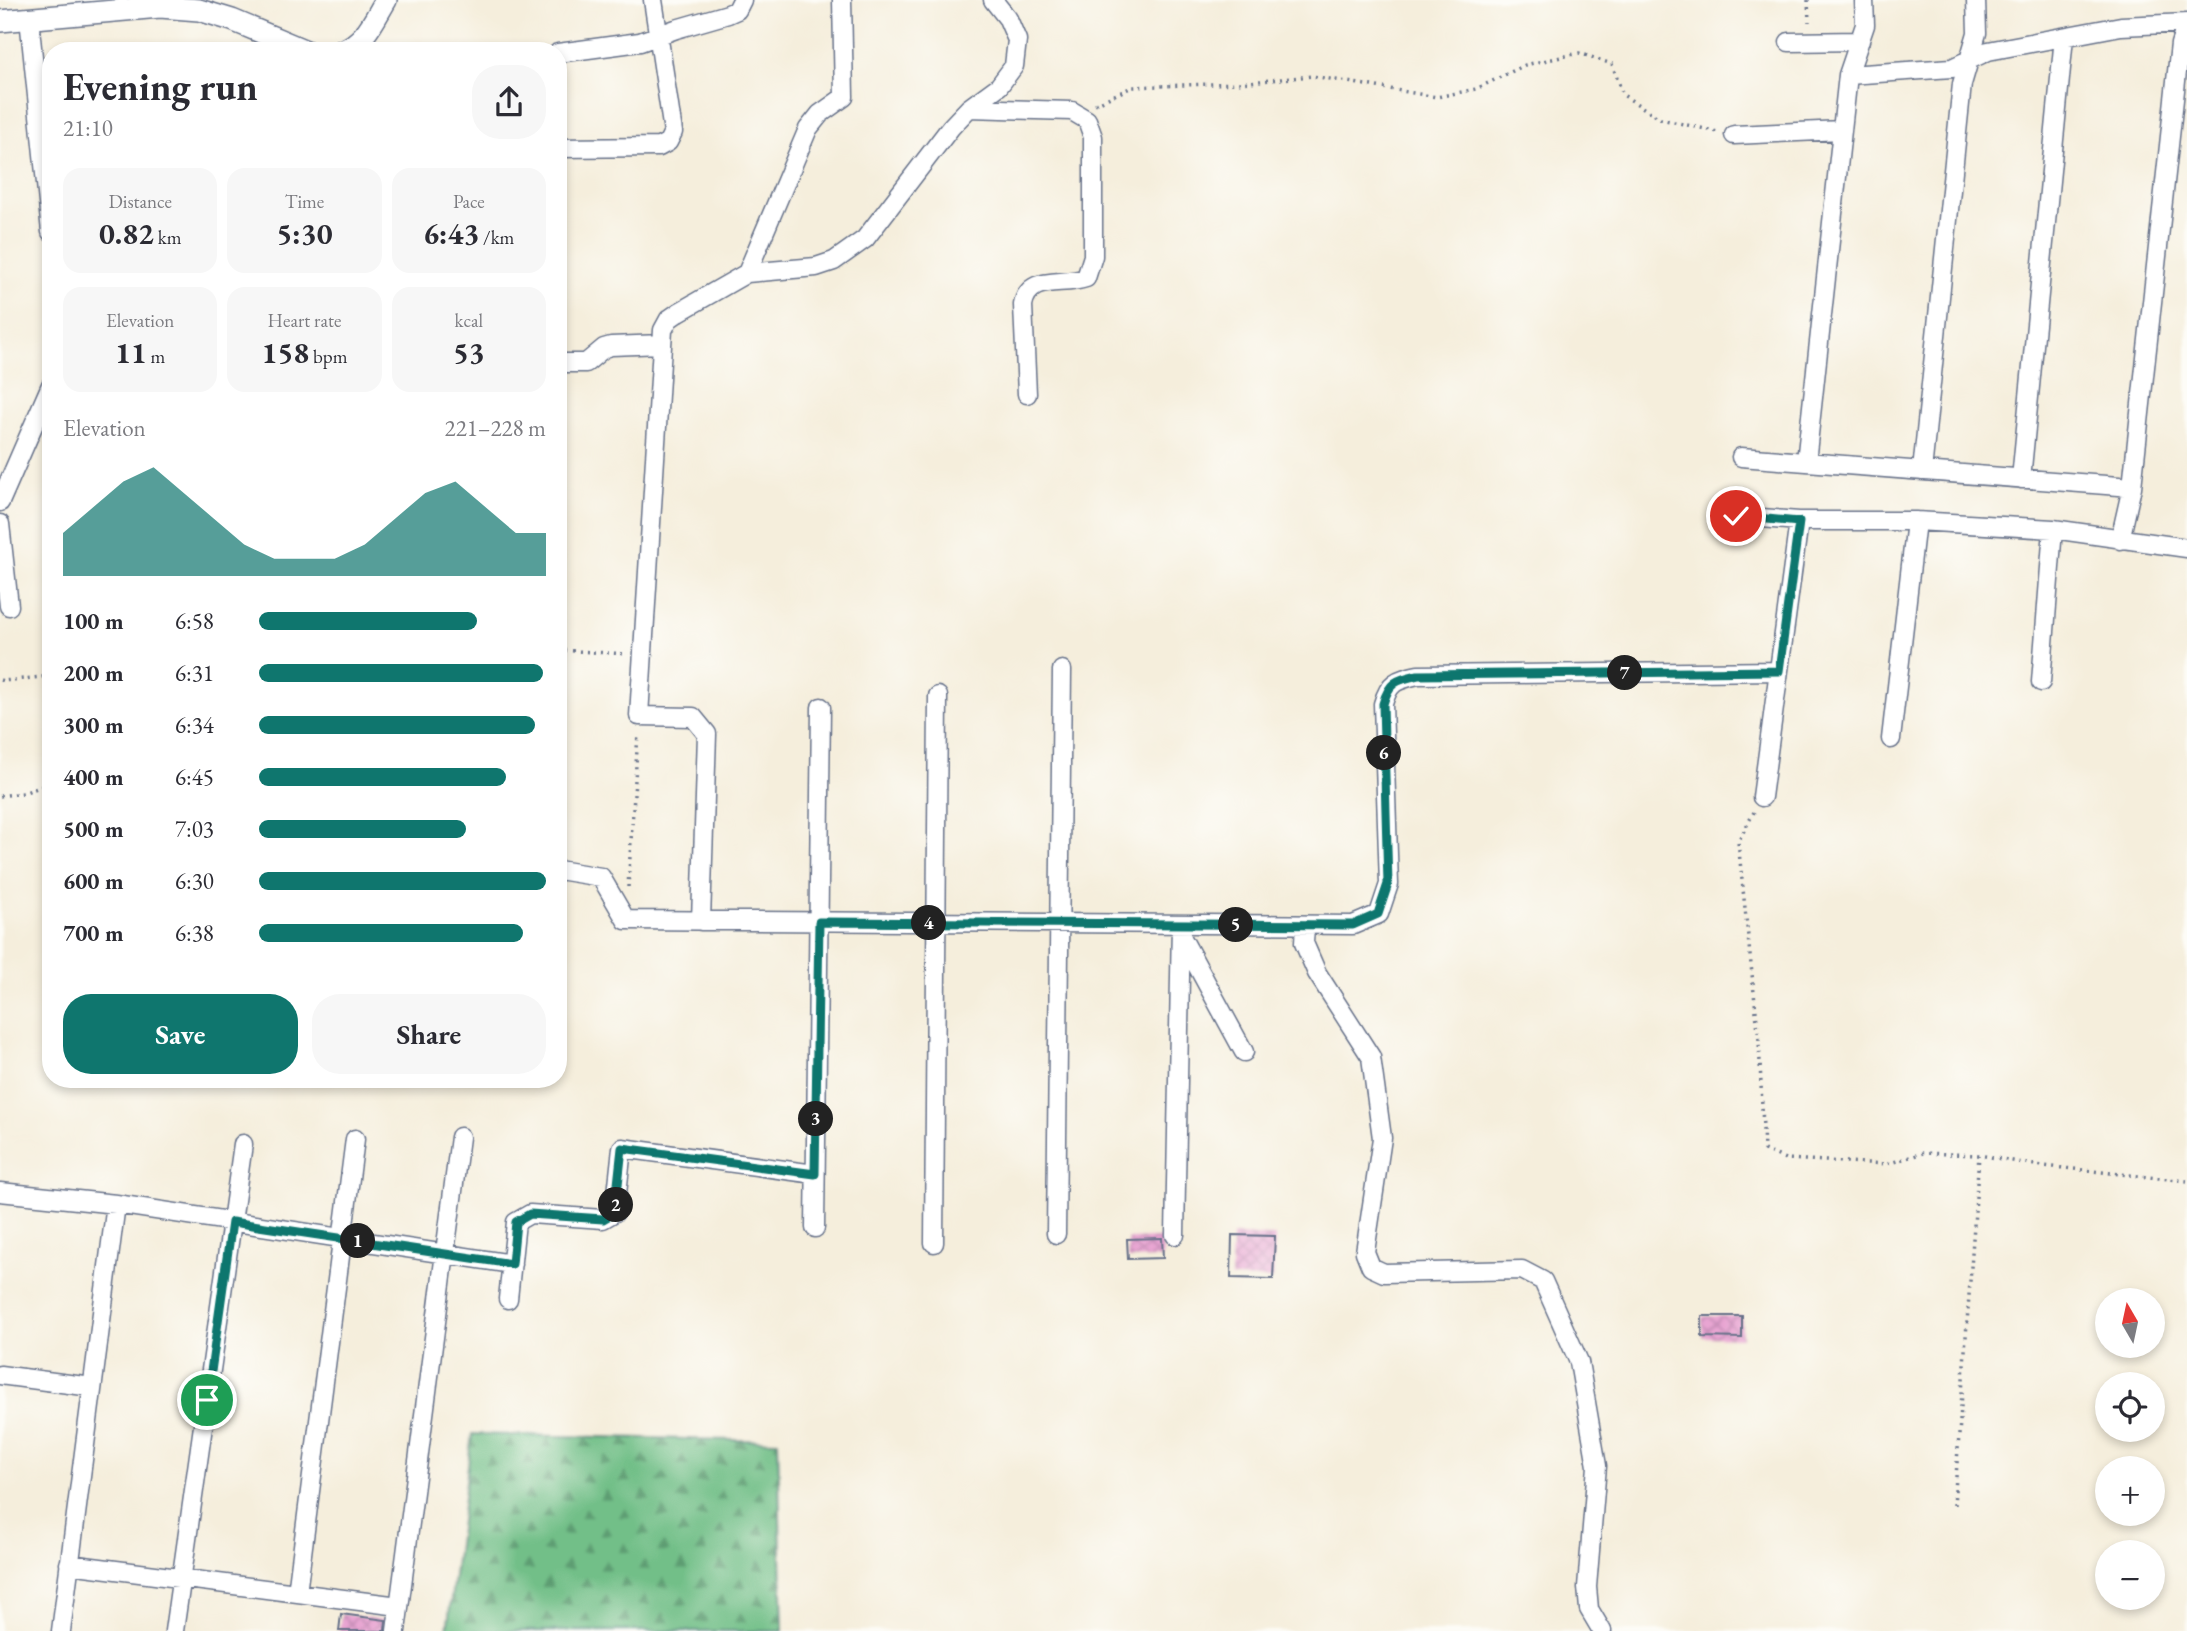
<!DOCTYPE html>
<html lang="en">
<head>
<meta charset="utf-8">
<style>
  body { margin:0; font-family:"EB Garamond",serif; background:#f7f7f7; color:#2b2b33; height:100vh; display:flex; flex-direction:column; font-size:26px; white-space:nowrap }
  * { box-sizing:border-box; margin:0 }
  p { font-size:23px; color:#7c7c81 }
  .icon { flex:none; width:38px; height:38px; fill:none; stroke:currentColor; stroke-width:2; stroke-linecap:round; stroke-linejoin:round }
  .map { position:relative; flex:1; overflow:hidden }
  .sheet { position:absolute; left:42px; top:42px; width:525px; height:1046px; display:flex; flex-direction:column; background:#fff; border-radius:28px; box-shadow:0 4px 10px #0003 }
  .sheet>* { flex:none }
  .needle { width:46px; rotate:351deg }
  .buttons { position:absolute; left:2095px; top:1288px; display:grid; gap:14px }
  .buttons a { display:grid; place-items:center; width:70px; height:70px; border-radius:50%; background:#fff; box-shadow:0 4px 10px #0003; font-size:35px }
  .pin { position:absolute; display:grid; place-items:center; width:60px; height:60px; color:#fff; margin:-30px; border:4px solid #fff; border-radius:50%; box-shadow:0 2px 7px #0007 }
  .km { position:absolute; width:35px; height:35px; margin:-18px; border-radius:50%; background:#222; color:#fff; font-size:19px; line-height:35px; text-align:center }
  .round { display:grid; place-items:center; flex:none; width:74px; height:74px; border-radius:28px; background:#f7f7f7 }
  .summary { display:flex; align-items:center; justify-content:space-between; height:119px; padding:0 21px }
  h1 { font-size:38px; font-weight:700; line-height:52px }
  .figures { display:grid; grid-template-columns:repeat(3,1fr); gap:10px; height:119px; padding:7px 21px }
  .figures div { display:grid; align-content:center; border-radius:18px; background:#f7f7f7; text-align:center }
  .figures b { font-size:30px; font-weight:700 }
  .figures small { font-size:19px; font-weight:400 }
  .figures p { font-size:19px }
  .chart { height:196px; padding:14px 21px }
  .chart p { display:flex; justify-content:space-between }
  .chart svg { width:100%; height:126px; margin-top:7px; fill:#0f766e; opacity:.7 }
  .action { display:flex; gap:14px; margin-top:auto; padding:14px 21px }
  .action a { flex:1; height:80px; border-radius:28px; background:#0f766e; color:#fff; font-size:28px; font-weight:700; line-height:80px; text-align:center }
  .action a+a { background:#f7f7f7; color:#2b2b33 }
  ul { padding:0 21px; list-style:none; font-size:23px }
  li { display:grid; grid-template-columns:112px 84px 1fr; align-items:center; height:52px }
  li i { height:18px; border-radius:9px; background:#0f766e }
  .map>svg:first-child { display:block }
  .forest { fill:url(#forest-firs); stroke:#467773; stroke-width:2 }
  .building { fill:url(#building-cross-hatch) }
  .lines { fill:none; stroke-linecap:round; stroke-linejoin:round }
  .minor-casing { stroke:#67728a; stroke-width:21 }
  .tertiary-casing { stroke:#67728a; stroke-width:24 }
  .path { stroke:#67728a; stroke-width:3.5; stroke-dasharray:2 5; stroke-linecap:butt }
  .minor { stroke:#fff; stroke-width:18 }
  .tertiary { stroke:#fff; stroke-width:21 }
  .route-casing { stroke:#fff; stroke-width:14 }
  .route { stroke:#0f766e; stroke-width:9 }
</style>
</head>
<body>
<div class="map">
<svg width="2187" height="1631" viewBox="0 0 2187 1631">
  <defs>
    <pattern id="forest-firs" width="22" height="20" patternUnits="userSpaceOnUse" patternTransform="scale(1.75)"><rect width="22" height="20" fill="#72bf88"/><path d="M5 1l3.5 6h-7zM16 11l3.5 6h-7z" fill="#5d9c72"/></pattern>
    <pattern id="building-cross-hatch" width="8" height="8" patternUnits="userSpaceOnUse" patternTransform="scale(1.75)"><rect width="8" height="8" fill="#e8a5d2"/><path d="M0 0l8 8M0 8l8-8" fill="none" stroke="#c68eb7"/></pattern>
  </defs>
  <rect width="100%" height="100%" fill="#fdfcf7"/>
  <filter id="ink" filterUnits="userSpaceOnUse"><feTurbulence type="fractalNoise" baseFrequency=".0143" numOctaves="2"/><feDisplacementMap in="SourceGraphic" scale="14" xChannelSelector="R" yChannelSelector="G"/><feConvolveMatrix kernelMatrix="1 2 1 2 8 2 1 2 1" color-interpolation-filters="sRGB"/></filter>
  <filter id="wash" filterUnits="userSpaceOnUse"><feTurbulence type="fractalNoise" baseFrequency=".00686" numOctaves="4" result="noise"/><feDisplacementMap in="SourceGraphic" scale="28" xChannelSelector="R" yChannelSelector="G"/><feGaussianBlur stdDeviation="1.57" result="paint"/><feColorMatrix in="noise" values="0 0 0 0 0 0 0 0 0 0 0 0 0 0 0 0 0 1.4 0 .05"/><feComposite in="paint" operator="in"/></filter>
  <g filter="url(#wash)">
    <rect width="100%" height="100%" fill="#f5eedc"/>
    <path class="forest" d="M 472,1434 L 778,1441 L 783,1631 L 447,1631 Z"/>
    <g id="blocks">
      <path class="building" d="M 1232,1235 L 1275,1236 L 1273,1279 L 1231,1278 Z
        M 1162,1238 L 1163,1258 L 1128,1259 L 1127,1239 Z
        M 1702,1316 L 1742,1316 L 1742,1338 L 1702,1337 Z
        M 341,1614 L 386,1620 L 385,1631 L 339,1631 Z"/>
    </g>
  </g>
  <g filter="url(#ink)">
    <use href="#blocks" fill-opacity="0" stroke="#67728a" stroke-width="2"/>
    <g class="lines">
      <defs>
        <path id="minor" d="M 29,18 L 51,232
          M 1789,42 L 1860,41
          M 558,53 L 640,42 L 676,29 L 728,14 L 737,10 L 742,0
          M 1848,75 L 1952,68 L 1988,51 L 2121,26 L 2187,23
          M 969,108 L 1072,111 L 1087,120 L 1093,137 L 1093,256 L 1086,278 C 1062,287 1029,273 1023,305 L 1027,394
          M 1734,135 L 1842,130
          M 558,148 L 659,147 L 668,142 L 673,132 L 653,0
          M 747,273 L 808,129 L 820,114 L 844,97 L 842,0
          M 558,363 L 586,363 L 604,348 L 611,346 L 662,344
          M 1741,457 L 2132,487
          M 1806,462 L 1848,75 L 1865,25 L 1864,0
          M 1922,471 L 1962,84 L 1977,33 L 1976,0
          M 2021,479 L 2064,37
          M 0,502 L 51,385
          M 1736,516 L 1799,521 L 1916,521 L 2053,529 L 2187,548
          M 0,524 L 9,606
          M 2120,540 L 2132,487 L 2180,44 L 2187,23
          M 2041,682 L 2053,529
          M 1891,739 L 1916,521
          M 1762,797 L 1799,521
          M 558,870 L 601,877 L 626,920 L 1353,925 L 1379,914 L 1389,884 L 1383,704 C 1389,682 1396,680 1418,675 L 1779,671
          M 701,921 L 707,734 L 693,717 L 639,716 L 663,330 L 669,319 L 679,312 L 747,273 L 816,267 L 834,261 L 865,239 L 951,127 L 969,108 L 999,86 L 1014,66 L 1017,40 L 1008,19 L 993,0
          M 1305,926 L 1304,943 L 1317,973 L 1371,1057 L 1382,1138 L 1365,1252 L 1371,1267 L 1384,1273 L 1522,1270 L 1543,1281 L 1579,1362 L 1597,1466 L 1587,1587 L 1589,1609 L 1602,1631
          M 1182,938 L 1244,1052
          M 0,1192 L 116,1204 L 512,1264
          M 815,1228 L 821,707
          M 1056,1234 L 1062,670
          M 1175,1235 L 1181,925
          M 934,1243 L 938,696
          M 508,1299 L 516,1222 L 530,1214 L 603,1219 L 615,1212 L 622,1148 L 815,1174
          M 0,1375 L 92,1387
          M 69,1564 L 399,1606
          M 297,1593 L 355,1139
          M 61,1631 L 116,1204
          M 174,1631 L 243,1144
          M 396,1631 L 460,1137"/>
        <path id="tertiary" d="M 0,21 L 160,7 L 199,10 L 232,20 L 306,51
          M 341,51 C 365,43 374,20 386,0"/>
      </defs>
      <use href="#minor" class="minor-casing"/>
      <use href="#tertiary" class="tertiary-casing"/>
      <path class="path" d="M 1808,0 L 1809,22
        M 1095,104 L 1132,87 L 1239,83 L 1312,76 L 1437,97 L 1476,89 L 1525,65 L 1579,53 L 1612,64 L 1623,95 L 1661,119 L 1718,132
        M 558,650 L 627,654
        M 0,680 L 3,681 L 51,676
        M 0,796 L 23,793 L 51,783
        M 1754,812 L 1738,842 L 1759,1040 L 1764,1150 L 1785,1159 L 1887,1164 L 1923,1153 L 1979,1155 L 2035,1165 L 2187,1181
        M 628,887 L 638,734
        M 1954,1505 L 1979,1155"/>
      <use href="#minor" class="minor"/>
      <use href="#tertiary" class="tertiary"/>
    </g>
  </g>
  <g class="lines" filter="url(#ink)">
    <defs>
      <path id="route" d="M 207,1400 L 232,1222 L 512,1264 L 516,1222 L 530,1214 L 603,1219 L 615,1212 L 622,1148 L 815,1174 L 819,922 L 1353,925 L 1378,914 L 1388,884 L 1383,704 C 1389,682 1396,680 1418,675 L 1779,671 L 1799,522 L 1736,516"/>
    </defs>
    <use href="#route" class="route-casing"/>
    <use href="#route" class="route"/>
  </g>
</svg>
<div class="buttons">
<a><svg class="needle" viewBox="-14 -14 28 28"><path d="M0-13l5 13h-10z" fill="#e53935"/><path d="M0 13l5-13h-10z" fill="#7c7c81"/></svg></a>
<a><svg class="icon" aria-label="locate" viewBox="0 0 24 24"><circle cx="12" cy="12" r="6"/><path d="M12 2v4M12 18v4M2 12h4M18 12h4"/></svg></a>
<a>+</a>
<a>−</a>
</div>
<div class="pin" style="left:207px;top:1400px;background:#1e9e55"><svg class="icon" aria-label="arrive" viewBox="0 0 24 24"><path d="M6 21V4h12l-3 4 3 4H6"/></svg></div>
<div class="pin" style="left:1736px;top:516px;background:#d93025"><svg class="icon" aria-label="check" viewBox="0 0 24 24"><path d="M5 12l5 5 9-10"/></svg></div>
<b class="km" style="left:358px;top:1241px">1</b>
<b class="km" style="left:616px;top:1205px">2</b>
<b class="km" style="left:816px;top:1119px">3</b>
<b class="km" style="left:929px;top:923px">4</b>
<b class="km" style="left:1236px;top:925px">5</b>
<b class="km" style="left:1384px;top:753px">6</b>
<b class="km" style="left:1625px;top:673px">7</b>
<section class="sheet">
<div class="summary"><div><h1>Evening run</h1><p>21:10</p></div><a class="round"><svg class="icon" aria-label="share" viewBox="0 0 24 24"><path d="M12 15V3M7 8l5-5 5 5M5 13v7h14v-7"/></svg></a></div>
<div class="figures">
<div><p>Distance</p><b>0.82<small> km</small></b></div>
<div><p>Time</p><b>5:30</b></div>
<div><p>Pace</p><b>6:43<small> /km</small></b></div>
</div>
<div class="figures">
<div><p>Elevation</p><b>11<small> m</small></b></div>
<div><p>Heart rate</p><b>158<small> bpm</small></b></div>
<div><p>kcal</p><b>53</b></div>
</div>
<div class="chart"><p><span>Elevation</span>221–228 m</p>
<svg viewBox="0 0 160 44" preserveAspectRatio="none"><path d="M0 44V29L10 20L20 11L30 6L40 15L50 24L60 33L70 38L80 38L90 38L100 33L110 24L120 15L130 11L140 20L150 29L160 29V44z"/></svg>
</div>
<ul>
<li><b>100 m</b>6:58<i style="width:76%"></i></li>
<li><b>200 m</b>6:31<i style="width:99%"></i></li>
<li><b>300 m</b>6:34<i style="width:96%"></i></li>
<li><b>400 m</b>6:45<i style="width:86%"></i></li>
<li><b>500 m</b>7:03<i style="width:72%"></i></li>
<li><b>600 m</b>6:30<i style="width:100%"></i></li>
<li><b>700 m</b>6:38<i style="width:92%"></i></li>
</ul>
<div class="action"><a>Save</a><a>Share</a></div>
</section>
</div>
</body>
</html>
